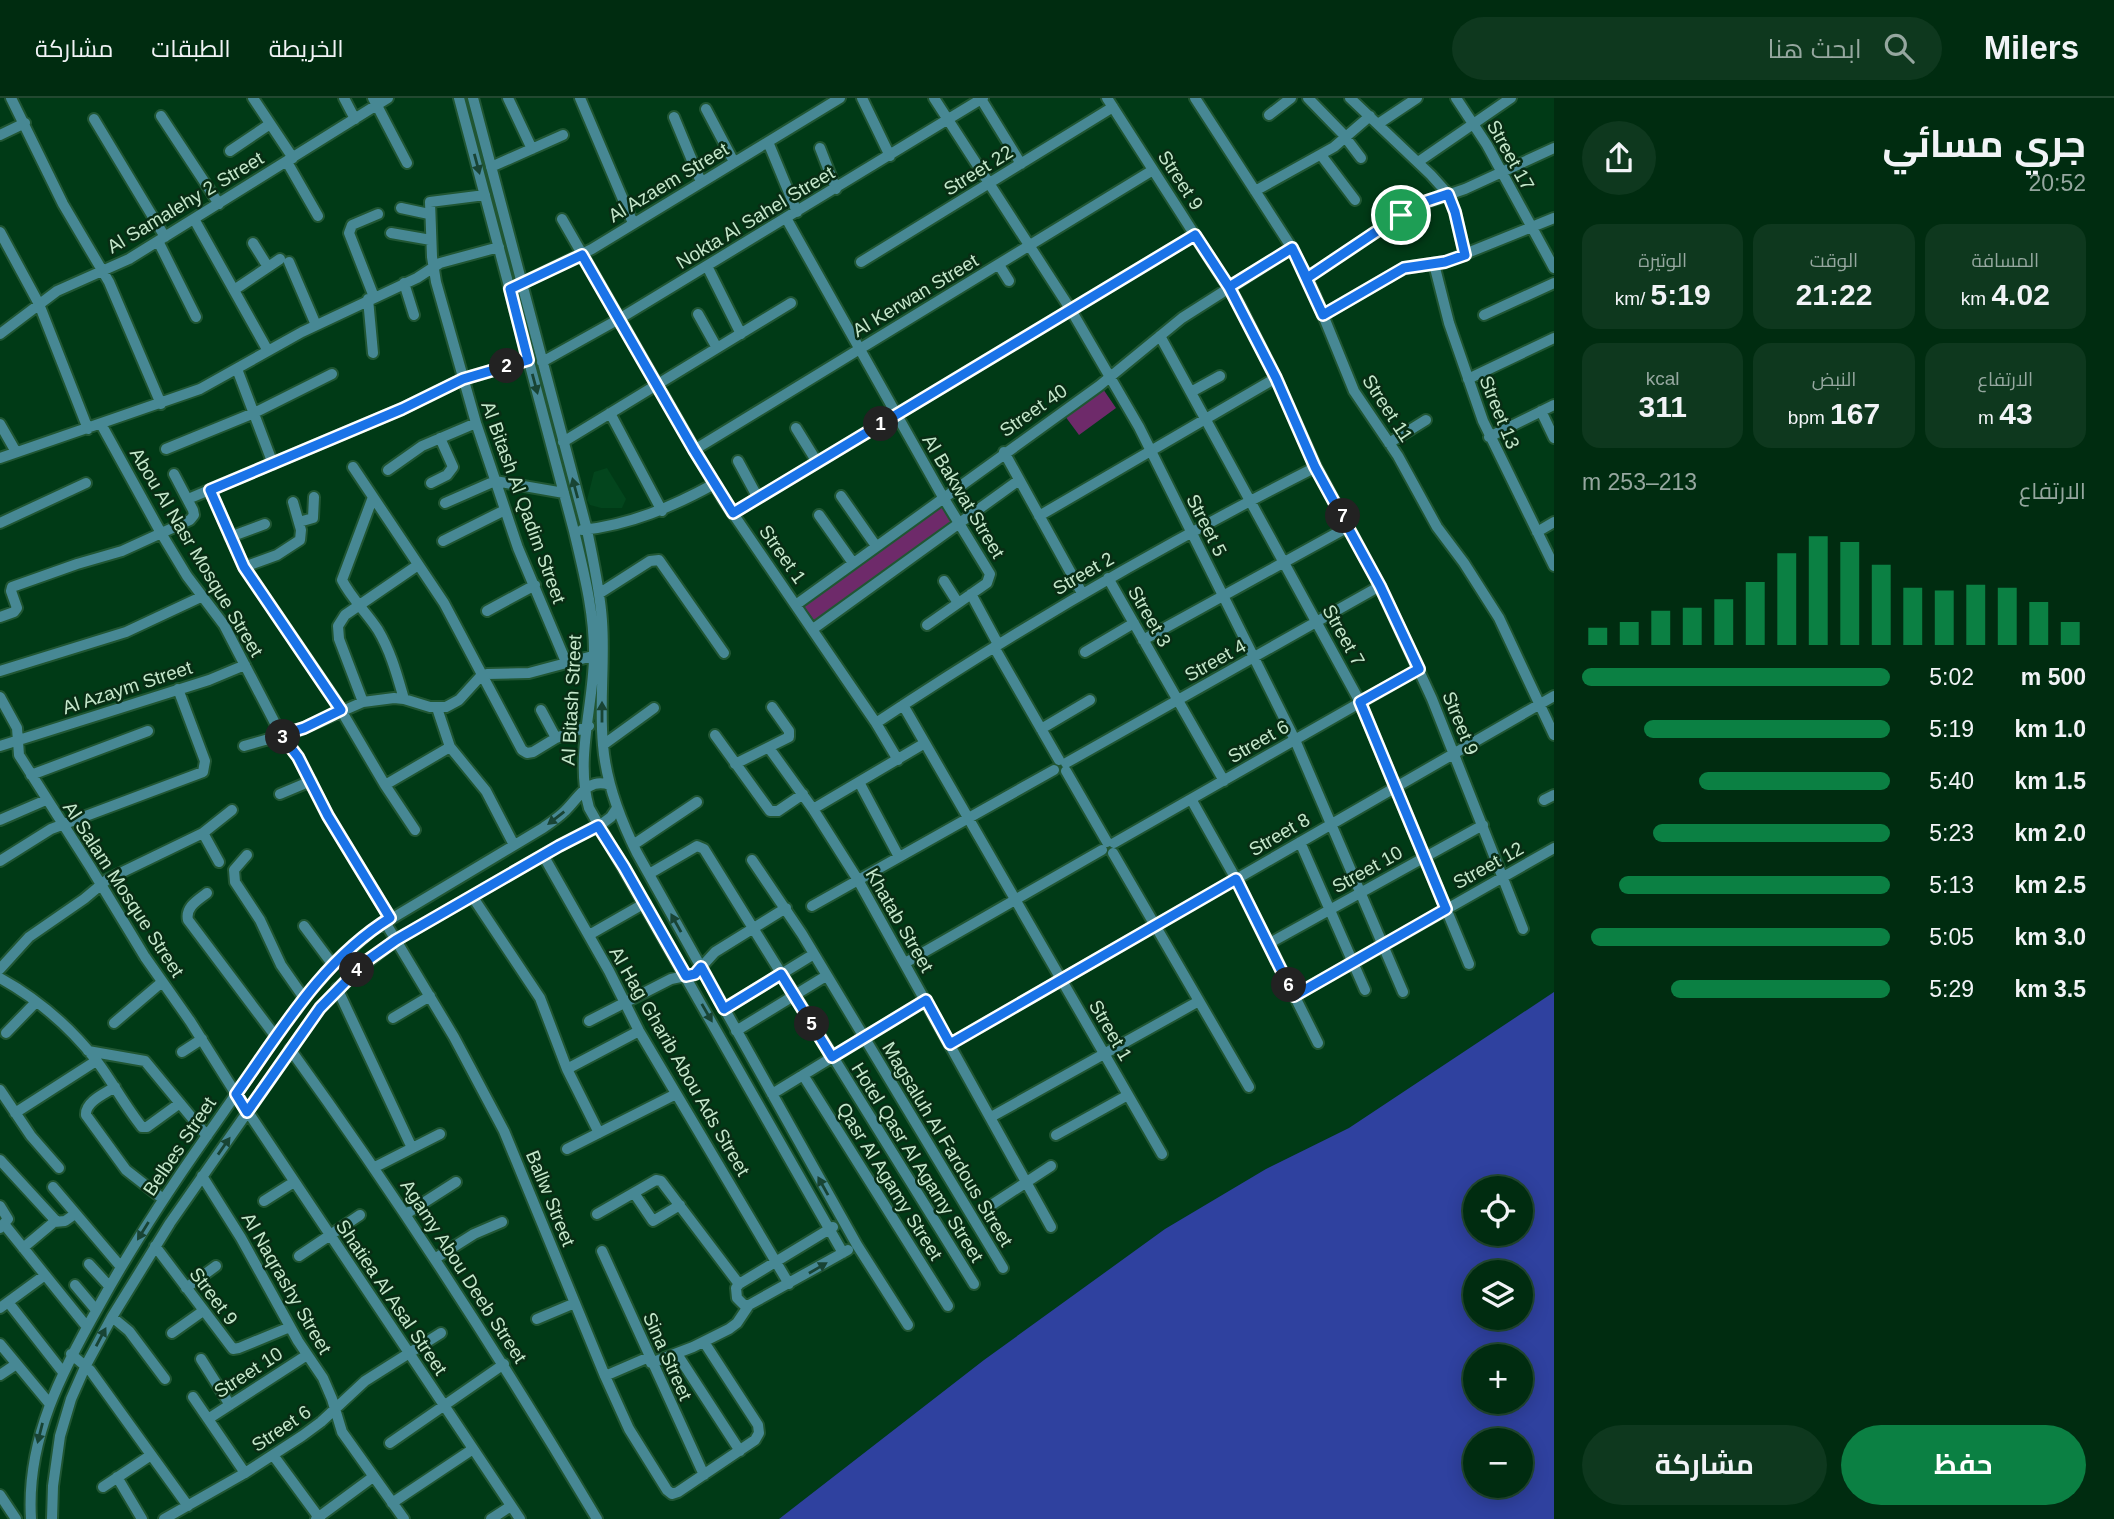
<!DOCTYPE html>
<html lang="ar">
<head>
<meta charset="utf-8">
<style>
  body { margin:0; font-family:Arial,Cairo,sans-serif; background:#0e381e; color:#f1f3f6; direction:rtl; height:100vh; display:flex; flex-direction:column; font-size:26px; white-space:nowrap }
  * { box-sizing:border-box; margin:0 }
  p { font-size:23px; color:#95a79f }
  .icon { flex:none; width:38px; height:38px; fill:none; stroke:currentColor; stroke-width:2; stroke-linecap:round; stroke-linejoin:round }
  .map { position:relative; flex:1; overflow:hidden; direction:ltr }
  .sheet { display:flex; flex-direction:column; background:#002c10; width:560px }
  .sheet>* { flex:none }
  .fabs { position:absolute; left:1463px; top:1078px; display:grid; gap:14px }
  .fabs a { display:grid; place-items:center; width:70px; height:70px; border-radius:50%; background:#002c10; box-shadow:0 4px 18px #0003,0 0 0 2px #224830; font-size:35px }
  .pin { position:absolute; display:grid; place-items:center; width:60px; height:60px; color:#fff; margin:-30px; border:4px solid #fff; border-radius:50%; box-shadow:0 2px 7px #0007 }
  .km { position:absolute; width:35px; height:35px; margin:-18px; border-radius:50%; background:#222; color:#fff; font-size:19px; line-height:35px; text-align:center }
  .round { display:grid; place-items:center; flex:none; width:74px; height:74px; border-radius:37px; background:#0e381e }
  .summary { display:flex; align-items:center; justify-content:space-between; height:119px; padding:0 28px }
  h1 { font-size:38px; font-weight:700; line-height:52px }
  .stats { display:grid; grid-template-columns:repeat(3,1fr); gap:10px; height:119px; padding:7px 28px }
  .stats div { display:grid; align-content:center; border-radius:18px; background:#0e381e; text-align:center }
  .stats b { font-size:30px; font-weight:700 }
  .stats small { font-size:19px; font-weight:400 }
  .stats p { font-size:19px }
  .chart { height:196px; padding:14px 28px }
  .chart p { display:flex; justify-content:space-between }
  .chart svg { width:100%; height:126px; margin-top:7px; stroke:#0b8043; stroke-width:6 }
  .cta { display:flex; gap:14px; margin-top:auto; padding:14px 28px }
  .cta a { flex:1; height:80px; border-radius:42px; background:#0b8043; color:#fff; font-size:28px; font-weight:700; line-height:80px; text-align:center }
  .cta a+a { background:#0e381e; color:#f1f3f6 }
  ul { padding:0 28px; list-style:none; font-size:23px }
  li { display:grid; grid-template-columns:112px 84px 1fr; align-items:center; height:52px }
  li i { height:18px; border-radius:9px; background:#0b8043 }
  header { display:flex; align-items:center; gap:42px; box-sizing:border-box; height:98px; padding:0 35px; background:#002c10; border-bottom:2px solid #224830 }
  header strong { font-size:33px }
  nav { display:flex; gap:38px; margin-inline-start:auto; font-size:24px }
  .search { width:490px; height:63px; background:#0e381e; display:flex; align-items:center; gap:18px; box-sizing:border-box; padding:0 24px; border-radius:38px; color:#95a79f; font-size:26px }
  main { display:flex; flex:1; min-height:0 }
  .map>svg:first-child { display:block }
  .built { fill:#03451d }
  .green { fill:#6e2a6a }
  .water { fill:#2f419f; fill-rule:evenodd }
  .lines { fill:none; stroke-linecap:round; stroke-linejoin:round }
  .minor-casing { stroke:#205633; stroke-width:14 }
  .minor { stroke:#478894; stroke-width:10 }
  .oneway { fill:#184434 }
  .route-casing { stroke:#fff; stroke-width:14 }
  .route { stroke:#1a73e8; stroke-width:9 }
  .labels { text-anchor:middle; stroke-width:5; stroke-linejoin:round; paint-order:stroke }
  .street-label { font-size:19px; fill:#c5e7cb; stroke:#082d14 }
</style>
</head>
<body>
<header>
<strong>Milers</strong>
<div class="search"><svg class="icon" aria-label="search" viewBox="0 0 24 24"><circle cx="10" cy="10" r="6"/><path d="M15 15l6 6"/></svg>ابحث هنا</div>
<nav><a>الخريطة</a><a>الطبقات</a><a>مشاركة</a></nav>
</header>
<main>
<section class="sheet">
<div class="summary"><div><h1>جري مسائي</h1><p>20:52</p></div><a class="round"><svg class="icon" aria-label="share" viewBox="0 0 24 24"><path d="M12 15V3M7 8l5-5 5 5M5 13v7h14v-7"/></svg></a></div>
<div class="stats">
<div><p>المسافة</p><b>4.02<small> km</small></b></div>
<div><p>الوقت</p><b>21:22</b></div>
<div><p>الوتيرة</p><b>5:19<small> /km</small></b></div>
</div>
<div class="stats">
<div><p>الارتفاع</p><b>43<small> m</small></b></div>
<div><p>النبض</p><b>167<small> bpm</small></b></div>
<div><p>kcal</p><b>311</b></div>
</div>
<div class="chart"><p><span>الارتفاع</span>213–253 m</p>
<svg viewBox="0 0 160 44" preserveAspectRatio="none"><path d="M5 44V38M15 44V36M25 44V32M35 44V31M45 44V28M55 44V22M65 44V12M75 44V6M85 44V8M95 44V16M105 44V24M115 44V25M125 44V23M135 44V24M145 44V29M155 44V36"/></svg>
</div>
<ul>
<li><b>500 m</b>5:02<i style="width:100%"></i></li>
<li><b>1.0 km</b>5:19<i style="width:80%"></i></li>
<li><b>1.5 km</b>5:40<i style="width:62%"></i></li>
<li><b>2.0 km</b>5:23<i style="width:77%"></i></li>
<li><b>2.5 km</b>5:13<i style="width:88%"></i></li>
<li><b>3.0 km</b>5:05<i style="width:97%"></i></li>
<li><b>3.5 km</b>5:29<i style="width:71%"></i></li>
</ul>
<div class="cta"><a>حفظ</a><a>مشاركة</a></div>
</section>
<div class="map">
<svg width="1554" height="1421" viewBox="0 0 1554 1421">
  <rect width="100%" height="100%" fill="#003a16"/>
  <path class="built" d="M 607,370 L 626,401 L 622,410 L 601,410 L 590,407 L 587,402 L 594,374 Z"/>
  <path class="green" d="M 1103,291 L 1116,310 L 1079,337 L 1065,318 Z
    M 940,404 L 953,425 L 816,525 L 802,506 Z"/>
  <path class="water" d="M 1554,894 L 1554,1421 L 779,1421 L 984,1262 L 1165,1131 L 1266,1071 L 1349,1030 ZM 1475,1090 L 1521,1090 L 1521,1136 L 1475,1136 ZM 1475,1174 L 1521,1174 L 1521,1220 L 1475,1220 ZM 1475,1258 L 1521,1258 L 1521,1304 L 1475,1304 ZM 1475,1342 L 1521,1342 L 1521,1388 L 1475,1388 Z"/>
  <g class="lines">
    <defs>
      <path id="minor" d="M 11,0 L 63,106 L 109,184 L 161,306
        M 253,0 L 293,60
        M 344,0 L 355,21
        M 373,0 L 407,65
        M 459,0 L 574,433 C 584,475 595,517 594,560 C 593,608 575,662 589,710 L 843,1155
        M 473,0 L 587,432 C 593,462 600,492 602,523 C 605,564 599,606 603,647 C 606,685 620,721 637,755 L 857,1147 L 908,1227
        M 508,0 L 532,51
        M 580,0 L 633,125
        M 862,0 L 890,58
        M 934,0 L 1071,212 L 1139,329 L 1295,642 L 1403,894
        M 1107,0 L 1239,206 L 1276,280 L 1316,369 L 1380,488 L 1432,601 L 1523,831
        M 1195,0 L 1292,150 L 1314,195 L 1354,293 L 1398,358 L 1437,429 L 1464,465 L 1499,520 L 1554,637
        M 1308,0 L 1342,35 L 1361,60
        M 1350,0 L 1431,77 L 1448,96 L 1455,114 L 1465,157
        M 1456,0 L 1487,47 L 1554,170
        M 981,1 L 1021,66
        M 706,11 L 734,64
        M 1269,17 L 1291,0
        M 161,18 L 219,106
        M 674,19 L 701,84
        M 94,21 L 165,139
        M 1378,26 L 1417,0
        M 0,37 L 25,25
        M 768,44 L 797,114
        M 820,50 L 836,91
        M 230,53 L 270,26
        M 1321,57 L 1355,102
        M 287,64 L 318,118
        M 1418,64 L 1511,0
        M 491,69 L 563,37
        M 1255,93 L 1334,49 L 1370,18
        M 485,97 L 430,104 L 432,159 L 436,184 L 476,325 L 518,450 L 566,564
        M 401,110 L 429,116
        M 786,120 L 943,399 L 990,476 L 987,485 L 927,527
        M 194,121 L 268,253
        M 562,121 L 723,401 L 876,625 L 898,662
        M 0,134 L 39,206 L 88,331
        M 391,135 L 431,142
        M 158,143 L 196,219
        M 253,145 L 268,169
        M 289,164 L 316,227
        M 861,164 L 1113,9
        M 1434,166 L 1449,225 L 1483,323 L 1554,468
        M 999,167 L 1009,183
        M 707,168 L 741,236
        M 1307,180 L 1415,108 L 1465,91 L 1554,50
        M 404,185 L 414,217
        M 516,188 L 592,151 L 840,0
        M 234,192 L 280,161
        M 374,199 L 349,135 L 352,127 L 378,116
        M 368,201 L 373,255
        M 698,216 L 717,250
        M 1323,217 L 1404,170 L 1445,164 L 1554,120
        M 1484,217 L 1554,185
        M 0,236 L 57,193 L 129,161 L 388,0
        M 1160,238 L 1360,604 L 1469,866
        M 542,264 L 619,221 L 983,0
        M 237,271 L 273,366
        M 1468,281 L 1554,240
        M 1191,294 L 1220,278
        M 1541,313 L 1554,340
        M 610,315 L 662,413
        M 0,326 L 16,354
        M 101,326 L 161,435 L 187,478 L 224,527 L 276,627 L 298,659 L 328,718 L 390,820
        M 796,330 L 817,364
        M 1489,339 L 1554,307
        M 563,344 L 791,205
        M 1389,345 L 1426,322
        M 166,351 L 254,315 L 332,276
        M 694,352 L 1153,72
        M 1004,354 L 1082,495
        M 0,360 L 200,291 L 302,234 L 417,180 L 440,165 L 499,149
        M 738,363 L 758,400
        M 353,369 L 444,505 L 522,652 L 527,655 L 533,654 L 556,640 L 589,628
        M 388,372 L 422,348 L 476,325
        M 431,385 L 447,377 L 453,369 L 440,340
        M 210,392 L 244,469 L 335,602 L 385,687 L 415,732
        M 841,398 L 876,448
        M 373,399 L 342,482 C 351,500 367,515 378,532 C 391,554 397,577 404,601
        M 188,401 L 402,311 L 463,281 L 529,262
        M 445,405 L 495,383 L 564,395
        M 733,415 L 1195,137
        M 819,417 L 853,465
        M 1039,418 L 1276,280
        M 299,424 L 313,420 L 314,399
        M 0,425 L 86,385
        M 582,432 C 630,427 672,409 714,386
        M 1537,434 L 1554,424
        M 230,439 L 265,426
        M 443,443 L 505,412
        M 244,469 L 277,457 L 300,442 L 301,432 L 293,404
        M 1108,480 L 1224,683
        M 944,483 L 958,505
        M 600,495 L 650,463 L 659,462 L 724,555
        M 971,496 L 998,546
        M 797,506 L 1099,288 L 1182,220 L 1292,150
        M 487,513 L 535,487
        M 0,519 L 14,514 L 17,510 L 11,493 L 12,489 L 77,466 L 122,453 L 190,422 L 194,417 L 193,412 L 174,376
        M 813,531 L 1019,382
        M 1143,542 L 1348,429
        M 994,549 L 1059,662
        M 1085,554 L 1134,525
        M 0,573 L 126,534 L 203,498
        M 0,599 L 17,630 L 19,657 L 91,770 L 145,859 L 190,923 L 236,996 L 520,1421
        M 363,604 L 339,541 L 338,528 L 345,517 L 418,467
        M 903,607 L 1162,1056
        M 437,610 L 450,649 L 486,693 L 514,747
        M 541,612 L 556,640
        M 876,625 C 1017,531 1164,446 1316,369
        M 1041,631 L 1090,602
        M 715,637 L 770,713 L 778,713 L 803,696
        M 603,647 L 654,610
        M 0,648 L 209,582 L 245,567
        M 244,648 L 297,633 L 363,604 L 394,600 L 404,601 L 430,609 L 446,609 L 459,602 L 479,580 L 487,576 L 529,575 L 600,556
        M 769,650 L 813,711 L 858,782 L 1051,1129
        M 1066,665 L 1380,488
        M 735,666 L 789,639 L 789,633 L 772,609
        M 1066,673 L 1107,744
        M 31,677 L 148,633
        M 859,684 L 899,759
        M 385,687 L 450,649
        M 280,696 L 311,683
        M 1191,701 L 1236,781 L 1318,945
        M 1544,702 L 1554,697
        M 813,711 L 925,645
        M 0,722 L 46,702
        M 203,735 L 219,764
        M 1300,744 L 1365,892
        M 1114,745 L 1419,571
        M 633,747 L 697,704
        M 1113,755 L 1249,989
        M 247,757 L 234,772 L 235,784 L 260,822 L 281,867 L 304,900
        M 543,757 L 609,873 L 639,933 L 789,1186
        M 752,762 L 802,836 L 1003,1170
        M 0,763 L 51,731 L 203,674 L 205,663 L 178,591
        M 649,776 L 697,748 L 704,751 L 974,1186
        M 207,795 C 198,802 185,809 188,822 L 276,939
        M 472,798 L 540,900 L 567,971 L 599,1035
        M 812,808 L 1054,672
        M 385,824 L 454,939 L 504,1033 L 605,1278 L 629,1331 L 667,1392 L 672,1396 L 678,1394 L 755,1342 L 759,1335 L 758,1327 L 704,1244
        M 304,828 L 333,867
        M 589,837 L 645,805
        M 1268,846 L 1483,727
        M 905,865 L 1102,752
        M 0,871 L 29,839 L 84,801 L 108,781 L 203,735 L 232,712
        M 0,880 C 36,900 70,929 96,962 C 112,983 125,1008 142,1029 L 147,1029 L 180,1005
        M 337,890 L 412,1050
        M 1294,898 L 1554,750
        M 724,911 L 814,856
        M 393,920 L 430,898
        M 589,923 L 671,881 L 695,876 L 715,854 L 786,810
        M 114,925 L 162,884
        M 736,933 L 826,878
        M 6,935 L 36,904
        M 950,946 L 1554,598
        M 290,951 C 400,1103 501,1260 597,1421
        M 88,953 L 145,963 L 207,1038
        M 182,954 L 202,941
        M 567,971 L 639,933
        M 803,977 L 948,1208
        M 115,989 C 104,996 85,1004 86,1017 L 126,1072 L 163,1101
        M 0,992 L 31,1038 L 59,1070
        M 772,996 L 926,902
        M 15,1015 L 96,963
        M 991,1019 L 1199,903
        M 1056,1037 L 1128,997
        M 567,1051 L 676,996
        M 0,1062 L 56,1123
        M 375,1069 L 440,1036
        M 202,1078 L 241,1140 L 298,1243 L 323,1280 L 332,1301 L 342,1334 L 404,1421
        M 53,1089 L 121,1169
        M 634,1095 L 653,1123 L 680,1107
        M 264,1103 L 294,1084
        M 0,1108 L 8,1121 L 0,1130
        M 990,1108 L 1051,1068
        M 406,1116 L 456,1084
        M 597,1116 L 656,1082 L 661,1083 L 739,1186
        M 4,1126 L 87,1229
        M 155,1148 L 233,1251 L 239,1250 L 290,1229
        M 23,1150 L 54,1124 L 65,1123 L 75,1116
        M 602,1153 L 704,1377
        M 299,1158 L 360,1117
        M 436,1160 L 474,1136 L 502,1124
        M 89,1166 L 109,1188
        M 75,1187 L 96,1212
        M 186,1190 L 216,1168
        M 8,1204 L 62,1273
        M 749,1207 L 744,1207 L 737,1200 L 736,1190 L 739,1186 L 833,1129
        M 0,1210 L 45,1177
        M 112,1219 L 129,1233 L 165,1281
        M 537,1221 L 575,1205
        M 172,1235 L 203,1213
        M 0,1246 L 49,1305
        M 71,1256 L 90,1272 L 188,1408
        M 677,1256 L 740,1353
        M 201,1261 L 230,1307
        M 651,1265 L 693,1249 L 729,1231 L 737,1225 L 749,1207 L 848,1152
        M 0,1277 L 15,1267
        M 605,1278 L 649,1259
        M 193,1299 L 245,1375
        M 208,1321 L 307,1257
        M 390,1345 L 504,1266
        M 273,1357 L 320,1421
        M 117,1379 L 142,1421
        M 103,1389 L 151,1357
        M 0,1397 L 16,1421
        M 392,1405 L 473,1351
        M 31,1421 C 26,1341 62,1273 100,1206 C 132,1148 168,1093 206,1039 C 240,991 272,942 308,896 L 333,867 L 371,833 L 543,730 C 550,725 558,720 565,713 C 579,700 587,679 610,687
        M 52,1421 L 53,1388 L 60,1338 L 71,1301 L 86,1267 L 112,1219 L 170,1125 L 320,910 L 351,877 L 396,842 L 559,748 L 603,725 L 611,719 L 617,710
        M 164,1421 L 245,1375 L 302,1338 L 321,1324 L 365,1283 L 441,1235
        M 316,1421 L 373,1379
        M 491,1421 L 511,1408"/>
    </defs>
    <use href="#minor" class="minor-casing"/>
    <use href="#minor" class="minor"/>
  </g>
  <defs><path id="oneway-solid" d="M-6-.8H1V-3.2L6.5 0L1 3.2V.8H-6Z" transform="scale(1.75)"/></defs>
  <g class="oneway">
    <use href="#oneway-solid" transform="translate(477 66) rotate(75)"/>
    <use href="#oneway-solid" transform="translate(535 286) rotate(75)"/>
    <use href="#oneway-solid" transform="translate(575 390) rotate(-105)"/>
    <use href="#oneway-solid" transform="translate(602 614) rotate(-90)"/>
    <use href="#oneway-solid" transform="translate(556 720) rotate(142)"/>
    <use href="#oneway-solid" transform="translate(676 825) rotate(-119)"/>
    <use href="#oneway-solid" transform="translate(707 915) rotate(60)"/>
    <use href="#oneway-solid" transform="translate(224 1048) rotate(-55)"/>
    <use href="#oneway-solid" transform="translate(823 1088) rotate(-119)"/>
    <use href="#oneway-solid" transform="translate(143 1133) rotate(122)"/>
    <use href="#oneway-solid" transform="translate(818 1170) rotate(-30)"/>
    <use href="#oneway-solid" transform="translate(101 1239) rotate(-62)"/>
    <use href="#oneway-solid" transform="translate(40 1335) rotate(104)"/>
  </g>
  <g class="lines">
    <defs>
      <path id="route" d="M 1401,117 L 1307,180 L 1292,150 L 1229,189 L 1195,137 L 733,415 L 694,352 L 582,157 L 510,191 L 528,262 L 463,281 L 402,311 L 210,392 L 244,469 L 341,612 L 304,630 L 281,637 L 298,659 L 328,718 L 390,820 C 322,862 281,933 236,996 L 247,1014 L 320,910 L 365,864 L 396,842 L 559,748 L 598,728 L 624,769 L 686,878 L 695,876 L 701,869 L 724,911 L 781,876 L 832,959 L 926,902 L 950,946 L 1236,781 L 1294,898 L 1446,811 L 1360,604 L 1419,571 L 1380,488 L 1315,369 L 1276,280 L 1229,189 L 1292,150 L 1323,217 L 1404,170 L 1445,164 L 1465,157 L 1455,114 L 1448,96 L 1415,107 L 1401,117"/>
    </defs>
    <use href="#route" class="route-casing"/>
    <use href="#route" class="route"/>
  </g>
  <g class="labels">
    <g class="street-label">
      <text transform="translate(1511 57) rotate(61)" y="7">Street 17</text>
      <text transform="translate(978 72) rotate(-32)" y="7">Street 22</text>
      <text transform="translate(1181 82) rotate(57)" y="7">Street 9</text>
      <text transform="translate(668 84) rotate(-31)" y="7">Al Azaem Street</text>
      <text transform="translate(185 104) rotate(-31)" y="7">Al Samalehy 2 Street</text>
      <text transform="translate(755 119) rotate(-31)" y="7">Nokta Al Sahel Street</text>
      <text transform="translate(915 197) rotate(-31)" y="7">Al Kerwan Street</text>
      <text transform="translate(1388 310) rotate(57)" y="7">Street 11</text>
      <text transform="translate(1033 312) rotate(-35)" y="7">Street 40</text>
      <text transform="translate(1500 314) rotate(68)" y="7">Street 13</text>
      <text transform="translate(964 398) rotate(59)" y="7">Al Bakwat Street</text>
      <text transform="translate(524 404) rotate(70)" y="7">Al Bitash Al Qadim Street</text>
      <text transform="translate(1207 427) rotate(63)" y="7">Street 5</text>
      <text transform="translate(197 454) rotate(59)" y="7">Abou Al Nasr Mosque Street</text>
      <text transform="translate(783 456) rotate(55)" y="7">Street 1</text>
      <text transform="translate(1083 475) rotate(-30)" y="7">Street 2</text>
      <text transform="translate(1150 518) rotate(60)" y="7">Street 3</text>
      <text transform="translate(1344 537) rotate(61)" y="7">Street 7</text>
      <text transform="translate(1215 562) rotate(-29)" y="7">Street 4</text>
      <text transform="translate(127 589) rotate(-18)" y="7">Al Azaym Street</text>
      <text transform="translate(571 602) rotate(-87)" y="7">Al Bitash Street</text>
      <text transform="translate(1461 625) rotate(68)" y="7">Street 9</text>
      <text transform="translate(1258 643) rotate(-30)" y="7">Street 6</text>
      <text transform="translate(1279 736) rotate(-30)" y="7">Street 8</text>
      <text transform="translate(1488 767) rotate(-29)" y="7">Street 12</text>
      <text transform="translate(1367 771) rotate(-29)" y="7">Street 10</text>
      <text transform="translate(124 791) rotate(57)" y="7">Al Salam Mosque Street</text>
      <text transform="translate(900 822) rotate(60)" y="7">Khatab Street</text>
      <text transform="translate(1111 932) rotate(60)" y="7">Street 1</text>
      <text transform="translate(680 963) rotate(60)" y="7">Al Hag Gharib Abou Ads Street</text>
      <text transform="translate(948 1046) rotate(59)" y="7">Magsaluh Al Fardous Street</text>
      <text transform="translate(179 1048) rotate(-56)" y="7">Belbes Street</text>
      <text transform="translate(918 1064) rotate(58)" y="7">Hotel Qasr Al Agamy Street</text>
      <text transform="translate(890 1083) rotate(58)" y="7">Qasr Al Agamy Street</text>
      <text transform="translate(551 1100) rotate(68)" y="7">Ballw Street</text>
      <text transform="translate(464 1173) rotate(57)" y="7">Agamy Abou Deeb Street</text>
      <text transform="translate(287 1185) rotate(60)" y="7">Al Naqrashy Street</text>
      <text transform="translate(214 1198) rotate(53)" y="7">Street 9</text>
      <text transform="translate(392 1199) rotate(56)" y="7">Shatiea Al Asal Street</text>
      <text transform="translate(668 1258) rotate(66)" y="7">Sina Street</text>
      <text transform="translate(248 1274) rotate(-33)" y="7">Street 10</text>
      <text transform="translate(281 1330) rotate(-34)" y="7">Street 6</text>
    </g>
  </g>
</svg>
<div class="fabs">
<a><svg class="icon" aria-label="locate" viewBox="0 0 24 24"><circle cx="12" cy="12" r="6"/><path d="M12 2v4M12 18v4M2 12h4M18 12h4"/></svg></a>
<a><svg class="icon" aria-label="layers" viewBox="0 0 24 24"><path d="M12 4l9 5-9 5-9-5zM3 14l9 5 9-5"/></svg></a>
<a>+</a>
<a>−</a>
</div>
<div class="pin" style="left:1401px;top:117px;background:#1e9e55"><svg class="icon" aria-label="arrive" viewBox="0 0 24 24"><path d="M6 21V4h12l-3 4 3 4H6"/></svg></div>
<b class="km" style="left:881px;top:326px">1</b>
<b class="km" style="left:507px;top:268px">2</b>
<b class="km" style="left:283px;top:639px">3</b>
<b class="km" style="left:357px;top:872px">4</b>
<b class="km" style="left:812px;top:926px">5</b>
<b class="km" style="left:1289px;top:887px">6</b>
<b class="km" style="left:1343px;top:418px">7</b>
</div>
</main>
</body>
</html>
